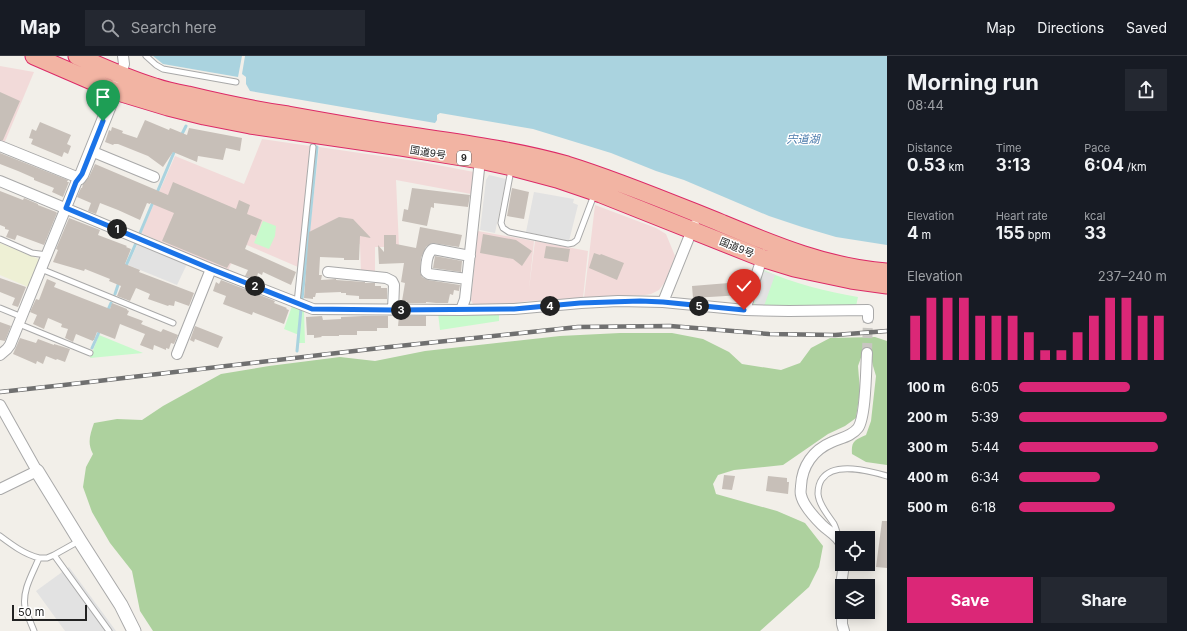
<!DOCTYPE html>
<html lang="en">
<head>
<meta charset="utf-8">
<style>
  body { margin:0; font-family:Inter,"Noto Sans JP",sans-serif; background:#242831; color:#f1f3f6; height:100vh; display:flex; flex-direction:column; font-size:15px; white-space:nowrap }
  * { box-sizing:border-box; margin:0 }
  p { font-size:13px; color:#9ea1a6 }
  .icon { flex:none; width:22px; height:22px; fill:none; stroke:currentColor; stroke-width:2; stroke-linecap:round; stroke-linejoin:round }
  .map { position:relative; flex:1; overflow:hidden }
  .sheet { display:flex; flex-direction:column; background:#171b24; width:300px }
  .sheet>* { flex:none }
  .tools { position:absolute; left:835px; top:475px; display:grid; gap:8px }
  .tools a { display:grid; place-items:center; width:40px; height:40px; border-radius:0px; background:#171b24; box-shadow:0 2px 10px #0003; font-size:20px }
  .scale { position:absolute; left:12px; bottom:10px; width:75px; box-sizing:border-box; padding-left:4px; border:2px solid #222; border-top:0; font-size:11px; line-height:14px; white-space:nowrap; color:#222; -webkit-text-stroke:3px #fff; paint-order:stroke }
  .pin { position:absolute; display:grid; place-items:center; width:34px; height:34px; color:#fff; margin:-41px -17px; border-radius:50% 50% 50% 0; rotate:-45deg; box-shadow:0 0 4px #0007 }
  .pin .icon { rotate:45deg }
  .km { position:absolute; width:20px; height:20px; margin:-10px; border-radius:50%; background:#222; color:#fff; font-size:11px; line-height:20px; text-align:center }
  .round { display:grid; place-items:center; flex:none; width:42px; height:42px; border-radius:0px; background:#242831 }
  .summary { display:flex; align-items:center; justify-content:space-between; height:68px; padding:0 20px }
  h1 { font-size:22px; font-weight:700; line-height:30px }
  .metrics { display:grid; grid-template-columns:repeat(3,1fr); gap:6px; height:68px; padding:4px 20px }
  .metrics div { display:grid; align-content:center }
  .metrics b { font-size:17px; font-weight:700 }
  .metrics small { font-size:11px; font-weight:400 }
  .metrics p { font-size:11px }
  .chart { height:112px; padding:8px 20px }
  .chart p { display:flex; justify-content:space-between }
  .chart svg { width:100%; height:72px; margin-top:4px; stroke:#db2777; stroke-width:6 }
  .action { display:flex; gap:8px; margin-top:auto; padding:8px 20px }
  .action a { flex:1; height:46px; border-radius:0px; background:#db2777; color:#fff; font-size:16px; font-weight:700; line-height:46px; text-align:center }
  .action a+a { background:#242831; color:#f1f3f6 }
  ul { padding:0 20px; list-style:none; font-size:13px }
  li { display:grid; grid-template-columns:64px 48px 1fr; align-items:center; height:30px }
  li i { height:10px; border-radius:5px; background:#db2777 }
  header { display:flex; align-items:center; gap:24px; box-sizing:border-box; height:56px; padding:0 20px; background:#171b24; border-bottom:1px solid #363941 }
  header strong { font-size:19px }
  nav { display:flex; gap:22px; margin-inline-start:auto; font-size:14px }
  .search { width:280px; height:36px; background:#242831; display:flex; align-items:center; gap:10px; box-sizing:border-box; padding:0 14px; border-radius:0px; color:#9ea1a6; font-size:15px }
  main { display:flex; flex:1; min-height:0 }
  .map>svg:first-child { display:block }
  .commercial { fill:#f2dad9 }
  .farmland { fill:#eef0d5 }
  .forest { fill:#add19e }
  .park { fill:#c8facc }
  .parking { fill:#e2e2e2 }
  .water { fill:#aad3df }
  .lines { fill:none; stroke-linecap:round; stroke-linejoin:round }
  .stream { stroke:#aad3df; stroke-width:3 }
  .building { fill:#c7bfb8 }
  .minor-tunnel { stroke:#c8c6c1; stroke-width:10; stroke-dasharray:10 5; stroke-linecap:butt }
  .service-casing { stroke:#a9a9a9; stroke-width:7 }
  .minor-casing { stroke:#a9a9a9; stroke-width:12 }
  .tertiary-casing { stroke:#a9a9a9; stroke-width:15 }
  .trunk-casing { stroke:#dc2a67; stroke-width:19 }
  .service { stroke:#fff; stroke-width:5 }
  .minor { stroke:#fff; stroke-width:10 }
  .tertiary { stroke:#fff; stroke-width:13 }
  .trunk { stroke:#f2b4a3; stroke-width:17 }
  .rail-casing { stroke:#707070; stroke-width:4.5 }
  .rail { stroke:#fff; stroke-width:3; stroke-dasharray:9; stroke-linecap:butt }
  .route-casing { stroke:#fff; stroke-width:8 }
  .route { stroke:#1a73e8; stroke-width:5 }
  .labels { text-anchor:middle; stroke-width:3; stroke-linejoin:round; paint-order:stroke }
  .shield { fill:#fff; stroke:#646464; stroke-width:1 }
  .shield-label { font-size:9px; font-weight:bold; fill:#222 }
  .street-label { font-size:10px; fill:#222; stroke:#fff }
  .water-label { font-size:11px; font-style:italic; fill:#4a7aab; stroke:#fff }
</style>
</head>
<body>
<header>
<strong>Map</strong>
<div class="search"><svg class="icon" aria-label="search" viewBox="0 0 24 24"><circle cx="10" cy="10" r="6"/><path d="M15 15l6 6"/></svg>Search here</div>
<nav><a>Map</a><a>Directions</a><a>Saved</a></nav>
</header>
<main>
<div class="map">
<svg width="887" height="575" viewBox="0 0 887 575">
  <rect width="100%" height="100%" fill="#f2efe9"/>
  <path class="commercial" d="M 0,10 L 34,16 L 4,88 L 0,87 Z
    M 262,83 L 310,90 L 298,211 L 240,186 L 228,215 L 141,177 L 175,100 L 244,128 Z
    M 319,91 L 422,106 L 474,116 L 471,138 L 396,124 L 399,191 L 375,191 L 375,216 L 361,216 L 360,188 L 309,182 Z
    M 595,149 L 656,172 L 666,178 L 675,200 L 665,226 L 659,234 L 651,238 L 645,239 L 584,242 Z
    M 478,175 L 534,185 L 529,233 L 535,185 L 588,195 L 583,242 L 528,245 L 504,249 L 473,248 L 471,244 Z"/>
  <path class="farmland" d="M 0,187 L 39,203 L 28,231 L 0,219 Z"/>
  <path class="forest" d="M 620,277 L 672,277 L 703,283 L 729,296 L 742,308 L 781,314 L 800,307 L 811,292 L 830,282 L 875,281 L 887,285 L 887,409 L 866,406 L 852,398 C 851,385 855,384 866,379 L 871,365 L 876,320 L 873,310 L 871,300 L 863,296 L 858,310 L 860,335 L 856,362 L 845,370 L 828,378 L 783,409 L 734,414 L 718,419 L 713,428 L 716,438 L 777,455 L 805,467 L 823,490 L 819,511 L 809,531 L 760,575 L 153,575 L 140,555 L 132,515 L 110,487 L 92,456 L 83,431 L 86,411 L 93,398 C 87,387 90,379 94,367 L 117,363 L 142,364 L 163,350 L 221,318 L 269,310 L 340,301 L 375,305 L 425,295 L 560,280 Z"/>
  <path class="park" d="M 263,165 L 276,170 L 275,180 L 269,193 L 254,187 Z
    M 764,214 C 794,228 825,235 858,241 L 856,250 L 756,251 L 753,246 Z
    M 292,250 L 304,255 L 305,287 L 298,287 L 299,279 L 284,273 Z
    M 438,257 L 499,258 L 499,265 L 440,274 Z
    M 99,279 L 143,297 L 90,302 Z"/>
  <path class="parking" d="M 489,119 L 506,123 L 495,177 L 480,174 L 486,124 Z
    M 534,136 L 574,143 L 573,147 L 578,149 L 569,185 L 526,176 Z
    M 138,187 L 187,208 L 177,229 L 128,209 Z
    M 764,215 L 775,219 L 764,250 L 756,250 L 754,245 Z
    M 69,511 L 116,575 L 65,575 L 36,535 Z"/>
  <path class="water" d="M 153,0 L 242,0 L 238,21 L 163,8 Z
    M 245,0 L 887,0 L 887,189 L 836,181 L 802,171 L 769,160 L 684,124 L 656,115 L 611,97 L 533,73 L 440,57 L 437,59 L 437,64 L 435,67 L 250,35 L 246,28 L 246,21 L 242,18 Z"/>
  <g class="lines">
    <path class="stream" d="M 181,80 L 186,70
      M 156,139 L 175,94
      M 140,177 L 153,146
      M 125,212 L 136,187
      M 115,238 L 119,226
      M 302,243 L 317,91
      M 107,256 L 111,247
      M 92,292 L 100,274
      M 297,295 L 301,253"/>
  </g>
  <path class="building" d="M 0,36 L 20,45 L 3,84 L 0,84 Z
    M 145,64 L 169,74 L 170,72 L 187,79 L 189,72 L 242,82 L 240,95 L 226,92 L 223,104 L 198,100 L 197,106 L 173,96 L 163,111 L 148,100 L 118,88 L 114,88 L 113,89 L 105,86 L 109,74 L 111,75 L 112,71 L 123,75 L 122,77 L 137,82 Z
    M 40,66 L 71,79 L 67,88 L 71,90 L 68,98 L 64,96 L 62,101 L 31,88 L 33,83 L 29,82 L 32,73 L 36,75 Z
    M 0,97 L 68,124 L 67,126 L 69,126 L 63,141 L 52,136 L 54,132 L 34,124 L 34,122 L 18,115 L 0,108 Z
    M 95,108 L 168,139 L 173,126 L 236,153 L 239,144 L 250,149 L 247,158 L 262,164 L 256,180 L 251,178 L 245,193 L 296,216 L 291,229 L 263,216 L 262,219 L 258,217 L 256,224 L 245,220 L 248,214 L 230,207 L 227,212 L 162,185 L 174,157 L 150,147 L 150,148 L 147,147 L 140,164 L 118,154 L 100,147 L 96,158 L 88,155 L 91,147 L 77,141 L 81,132 L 82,132 L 83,128 L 89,121 Z
    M 412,132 L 470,139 L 468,151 L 434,147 L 434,152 L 431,151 L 427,170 L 402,165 L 404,153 L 408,154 Z
    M 512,132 L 529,136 L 524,163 L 507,160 Z
    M 0,135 L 23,144 L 24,142 L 38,148 L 38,149 L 56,156 L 57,157 L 44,189 L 17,179 L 15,184 L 6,181 L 9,174 L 5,173 L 5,171 L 0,169 Z
    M 339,161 L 353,163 L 371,182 L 360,180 L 359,204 L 344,204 L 344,202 L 320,201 L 319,219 L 322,219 L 321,224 L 336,223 L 336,224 L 365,226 L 365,227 L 375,227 L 375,230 L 381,230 L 381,232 L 387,232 L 387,243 L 359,243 L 359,240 L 346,239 L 346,237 L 341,237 L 341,236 L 316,237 L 315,241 L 313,241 L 313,243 L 304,242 L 309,176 Z
    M 69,162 L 100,174 L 98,179 L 127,190 L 126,191 L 131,193 L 125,208 L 140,214 L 139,216 L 194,237 L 189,250 L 175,245 L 174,250 L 169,249 L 168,250 L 148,243 L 150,238 L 136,232 L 130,245 L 117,240 L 121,230 L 109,225 L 110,223 L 85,213 L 84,215 L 53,206 L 58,194 L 56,193 Z
    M 420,171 L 462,179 L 459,191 L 432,187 L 426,191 L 421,202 L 420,216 L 422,221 L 428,224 L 460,229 L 459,235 L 454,234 L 453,239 L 450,238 L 448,247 L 436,247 L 426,246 L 426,247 L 406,247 L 407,245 L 402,245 L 405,227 L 401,226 L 404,207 L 379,208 L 378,189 L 384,196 L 384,179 L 396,179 L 396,188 L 416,192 Z
    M 483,178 L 516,184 L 532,195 L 522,210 L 513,203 L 480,197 Z
    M 546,190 L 570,193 L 568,206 L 544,202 Z
    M 594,197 L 600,199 L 601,198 L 624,207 L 617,224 L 589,212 Z
    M 435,200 L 462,205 L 461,216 L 433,212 Z
    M 0,222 L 26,231 L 18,251 L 12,249 L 15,242 L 0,236 Z
    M 47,223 L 56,227 L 54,231 L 110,253 L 112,247 L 127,253 L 127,254 L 129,255 L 127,259 L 143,265 L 141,268 L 161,276 L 163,273 L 178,279 L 174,288 L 171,287 L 169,293 L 166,292 L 166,294 L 154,289 L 153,294 L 140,289 L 145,278 L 120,268 L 115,283 L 97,276 L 94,284 L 93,284 L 93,285 L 76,278 L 73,286 L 65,282 L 68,273 L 61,271 L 62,268 L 48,262 L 44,273 L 33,268 L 37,259 L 30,256 L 36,243 L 39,244 Z
    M 221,224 L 275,245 L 274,247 L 287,252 L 286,253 L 289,254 L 284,268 L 253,256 L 252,259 L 223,248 L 226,240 L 213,235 L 216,226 L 219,228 Z
    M 741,226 L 742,239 L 693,242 L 692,230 Z
    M 322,260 L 323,264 L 341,263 L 341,261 L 363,260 L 388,260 L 388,272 L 377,272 L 377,275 L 357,275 L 357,279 L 339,279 L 339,280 L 321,280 L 322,281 L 314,282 L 314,279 L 307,279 L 306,261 Z
    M 399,260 L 426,260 L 426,270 L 398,270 Z
    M 0,266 L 11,270 L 5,285 L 0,284 Z
    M 195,270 L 223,281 L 218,292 L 195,283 L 194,286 L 190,284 Z
    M 20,282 L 36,287 L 38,283 L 54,289 L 54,288 L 70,293 L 65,306 L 57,303 L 56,304 L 46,300 L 43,308 L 37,305 L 36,308 L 13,298 Z
    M 724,419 L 735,420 L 732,434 L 722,433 Z
    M 768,420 L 787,422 L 787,426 L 789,426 L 788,438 L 766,435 Z
    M 882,465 L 887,465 L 887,512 L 876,511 Z"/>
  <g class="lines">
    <path class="minor-tunnel" d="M 867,297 L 868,262"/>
    <defs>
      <path id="service" d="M 146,0 L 156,9 L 163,13 L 236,26
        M 511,114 L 501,167 L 503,172 L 509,176 L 568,188 L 573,187 L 577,184 L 594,139
        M 0,183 L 32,197 L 47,199
        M 41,213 L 173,267
        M 297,247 L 313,91
        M 0,252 L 22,261
        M 19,268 L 90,297
        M 0,480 C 12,489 24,498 39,502 C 33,517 22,534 25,551 C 27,559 31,567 34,575
        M 838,480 C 837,476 836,472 834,468 C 828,459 819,449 818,438 C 818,433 819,427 822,423 C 834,405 870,415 887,420
        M 54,499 L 79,485
        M 39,502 L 47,502 L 54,499 L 109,575"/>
      <path id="minor" d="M 121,19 L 124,8 L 123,0
        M 0,90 L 79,122 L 76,127 L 10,289 L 7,293 L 0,299
        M 91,95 L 154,121
        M 0,125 L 211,213 L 313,253 L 461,254 L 465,243 L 480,104
        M 694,169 L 663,246 L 745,254 L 789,255 L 868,254 L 868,262
        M 328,216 L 386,222 L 392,225 L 394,229 L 393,254
        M 467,223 L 429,218 L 426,216 C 426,209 427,197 433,193 L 470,200
        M 461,254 L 514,253 L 581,247 L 618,245 L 663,246
        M 745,254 L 762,202
        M 177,298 L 211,213
        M 0,349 L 37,415 L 0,433
        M 842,490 C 839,480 829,476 822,469 C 815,462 803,449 801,439 C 800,436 801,433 801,430 C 802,410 813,394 832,386 C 841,382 852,380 858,372 C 866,361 866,312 867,297
        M 842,554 L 841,529 L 844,508
        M 842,556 L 842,568 L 844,575"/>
      <path id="tertiary" d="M 79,122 L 82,118 L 119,26
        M 37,415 L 80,485 L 121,549 L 134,575"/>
      <path id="trunk" d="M 34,0 L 115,35 L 168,51 L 204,60 L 250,69 L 401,91 L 480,104 L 512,111 L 557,123 L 601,138 L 762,202 L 794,212 L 851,224 L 887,229
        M 77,0 C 102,11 128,23 155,31 C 166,35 177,37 188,39 C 221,47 254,54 288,59 C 327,66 366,73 405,79 C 459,87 514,94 567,109 C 619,125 671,147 721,167 C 774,189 829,212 887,216"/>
    </defs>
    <use href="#service" class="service-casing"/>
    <use href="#minor" class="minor-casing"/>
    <use href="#tertiary" class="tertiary-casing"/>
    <use href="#trunk" class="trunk-casing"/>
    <use href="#service" class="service"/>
    <use href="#minor" class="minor"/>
    <use href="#tertiary" class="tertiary"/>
    <use href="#trunk" class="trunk"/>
    <defs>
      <path id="rail" d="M 0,336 L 64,329 L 380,292 L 578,271 L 670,270 L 769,278 L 835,279 L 887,275"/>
    </defs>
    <use href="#rail" class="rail-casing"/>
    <use href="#rail" class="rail"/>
  </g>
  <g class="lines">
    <defs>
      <path id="route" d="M 103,65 L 82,118 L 76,126 L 66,152 L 211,213 L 312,253 L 393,254 L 514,253 L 580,247 L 640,245 L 663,246 L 744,254"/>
    </defs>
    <use href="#route" class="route-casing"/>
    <use href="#route" class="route"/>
  </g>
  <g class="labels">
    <rect class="shield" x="457" y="95" width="14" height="14" rx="3"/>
    <g class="shield-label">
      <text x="464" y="105">9</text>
    </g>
    <g class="street-label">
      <text transform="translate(428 96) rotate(9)" y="4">国道9号</text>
      <text transform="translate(737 191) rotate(22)" y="4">国道9号</text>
    </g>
    <g class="water-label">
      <text x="803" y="87">宍道湖</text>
    </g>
  </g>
</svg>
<div class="tools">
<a><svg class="icon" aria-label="locate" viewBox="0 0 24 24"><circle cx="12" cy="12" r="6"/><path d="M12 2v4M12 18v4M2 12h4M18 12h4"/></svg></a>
<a><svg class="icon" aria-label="layers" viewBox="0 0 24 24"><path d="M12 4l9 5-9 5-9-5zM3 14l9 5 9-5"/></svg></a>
</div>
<div class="scale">50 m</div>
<div class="pin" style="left:103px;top:65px;background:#1e9e55"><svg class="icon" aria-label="arrive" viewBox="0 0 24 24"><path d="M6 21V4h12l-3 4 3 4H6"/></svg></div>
<div class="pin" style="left:744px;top:254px;background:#d93025"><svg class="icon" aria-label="check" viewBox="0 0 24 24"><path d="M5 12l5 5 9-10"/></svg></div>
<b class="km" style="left:117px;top:173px">1</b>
<b class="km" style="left:255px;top:230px">2</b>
<b class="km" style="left:401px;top:254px">3</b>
<b class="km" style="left:550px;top:250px">4</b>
<b class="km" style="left:699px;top:250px">5</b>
</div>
<section class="sheet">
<div class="summary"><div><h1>Morning run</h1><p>08:44</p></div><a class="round"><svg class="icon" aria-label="share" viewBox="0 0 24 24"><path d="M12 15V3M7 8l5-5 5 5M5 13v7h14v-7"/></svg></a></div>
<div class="metrics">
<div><p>Distance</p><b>0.53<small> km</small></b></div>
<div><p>Time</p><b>3:13</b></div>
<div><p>Pace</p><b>6:04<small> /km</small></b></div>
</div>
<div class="metrics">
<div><p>Elevation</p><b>4<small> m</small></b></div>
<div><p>Heart rate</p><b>155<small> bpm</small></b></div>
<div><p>kcal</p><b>33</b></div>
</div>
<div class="chart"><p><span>Elevation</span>237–240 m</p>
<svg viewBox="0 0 160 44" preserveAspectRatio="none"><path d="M5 44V17M15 44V6M25 44V6M35 44V6M45 44V17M55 44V17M65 44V17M75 44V27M85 44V38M95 44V38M105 44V27M115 44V17M125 44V6M135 44V6M145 44V17M155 44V17"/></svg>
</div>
<ul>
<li><b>100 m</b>6:05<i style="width:75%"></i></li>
<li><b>200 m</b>5:39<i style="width:100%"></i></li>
<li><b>300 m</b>5:44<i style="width:94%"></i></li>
<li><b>400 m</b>6:34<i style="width:55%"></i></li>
<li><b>500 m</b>6:18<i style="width:65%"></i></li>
</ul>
<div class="action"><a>Save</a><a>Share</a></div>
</section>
</main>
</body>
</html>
